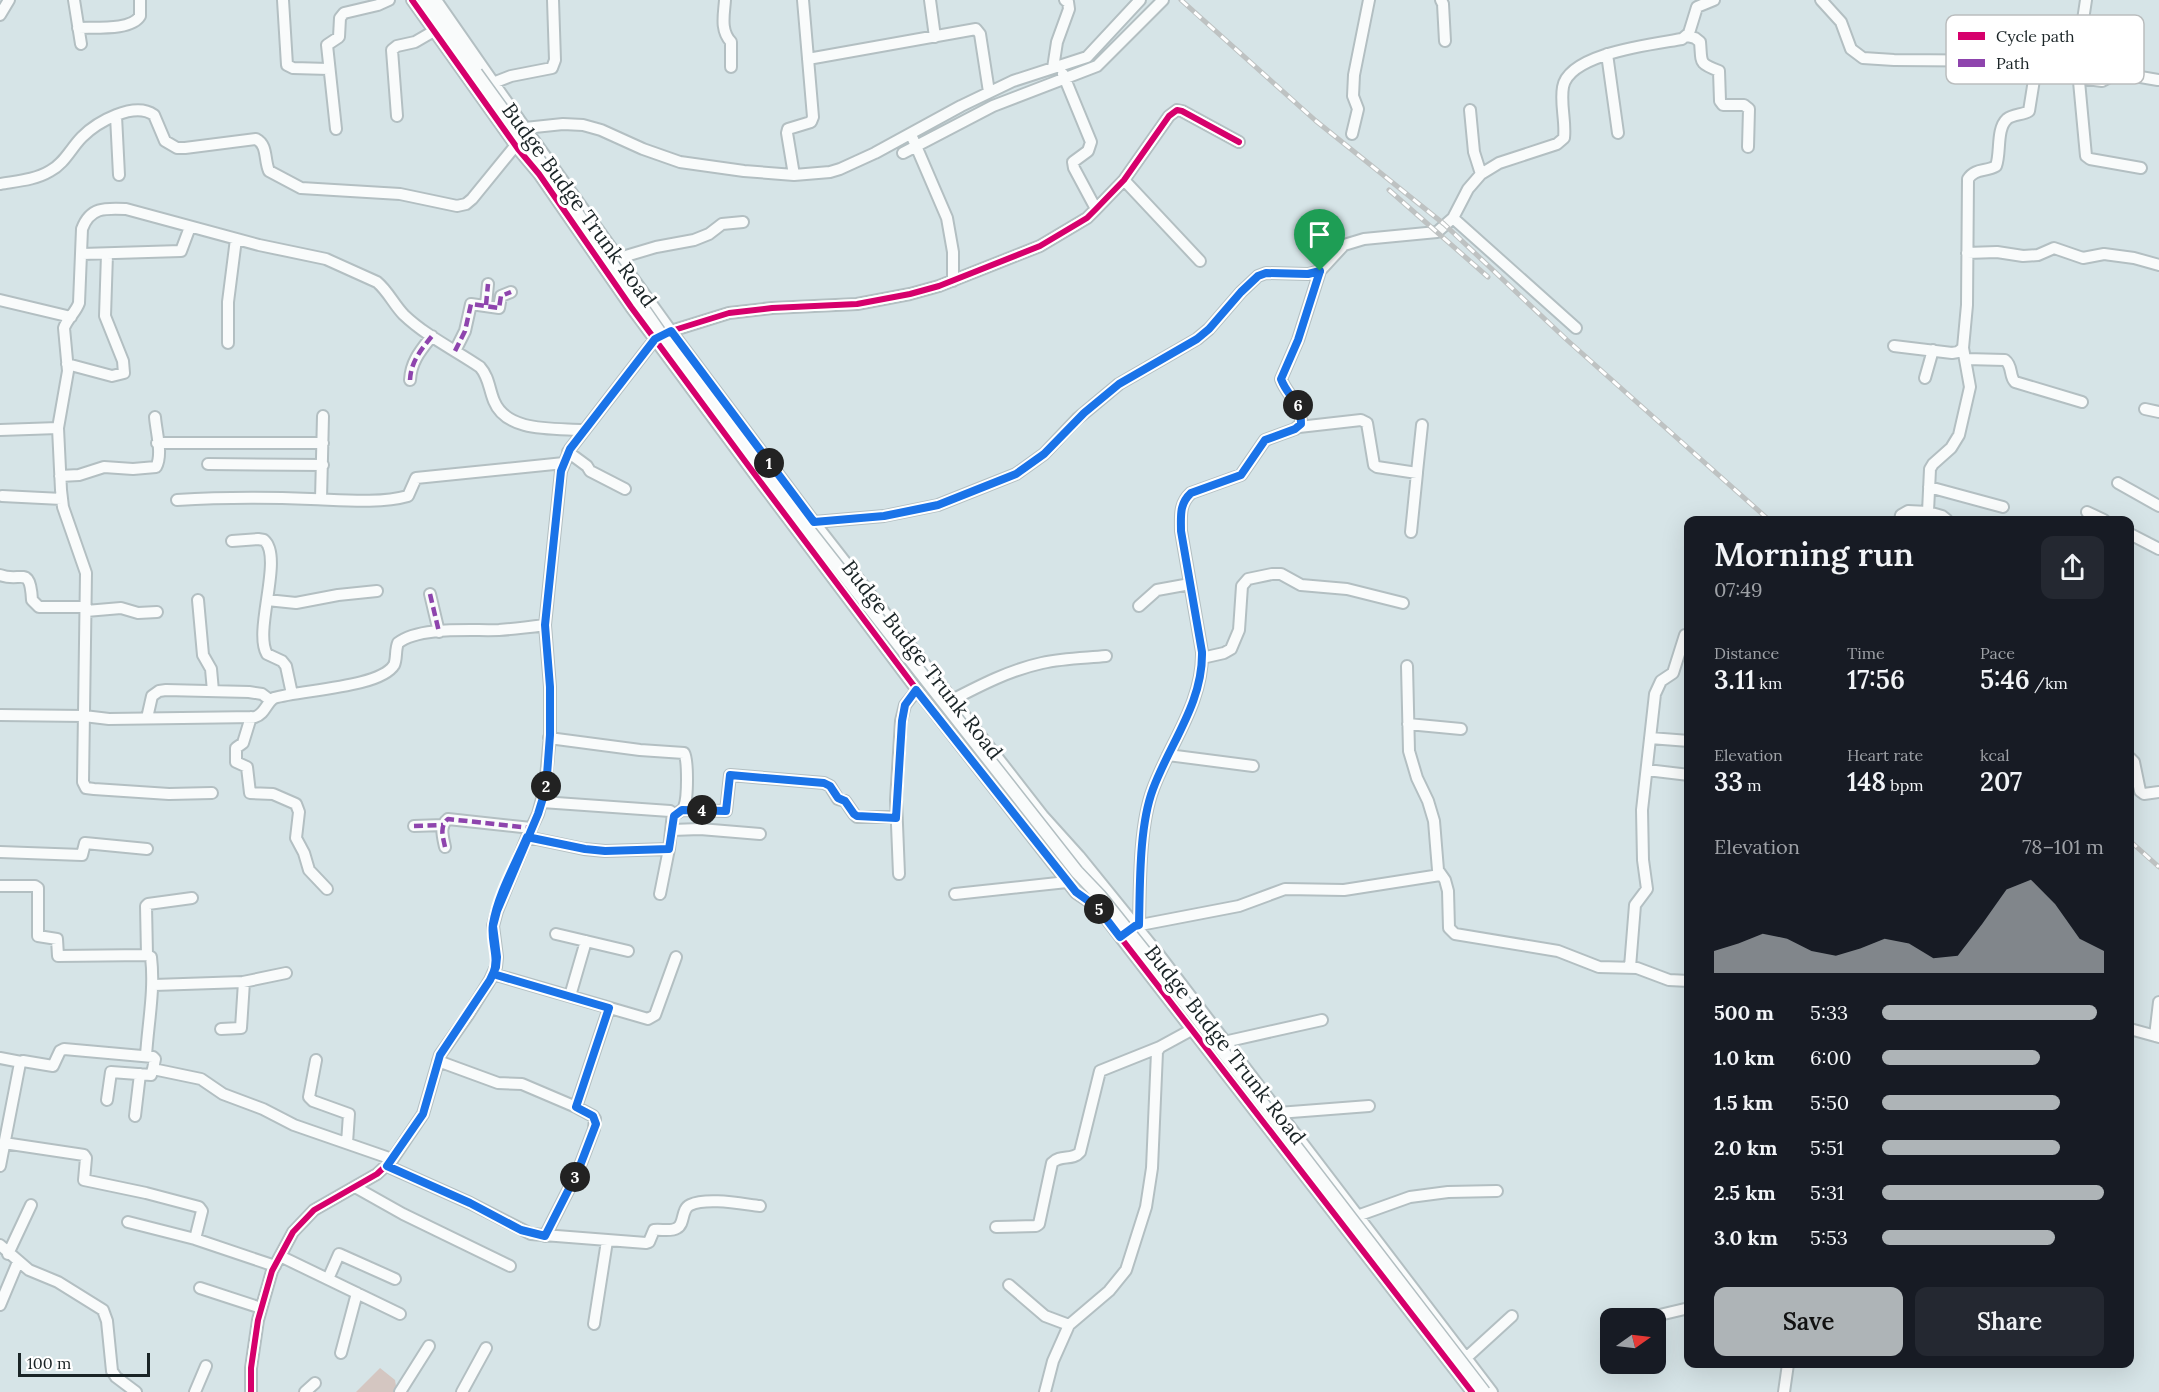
<!DOCTYPE html>
<html lang="en">
<head>
<meta charset="utf-8">
<style>
  body { margin:0; font-family:Lora,serif; background:#242831; color:#f1f3f6; height:100vh; display:flex; flex-direction:column; font-size:22px; white-space:nowrap }
  * { box-sizing:border-box; margin:0 }
  p { font-size:20px; color:#9ea1a6 }
  .icon { flex:none; width:33px; height:33px; fill:none; stroke:currentColor; stroke-width:2; stroke-linecap:round; stroke-linejoin:round }
  .map { position:relative; flex:1; overflow:hidden }
  .side { position:absolute; left:1684px; top:516px; width:450px; height:852px; display:flex; flex-direction:column; background:#171b24; border-radius:12px; box-shadow:0 6px 24px #0002 }
  .side>* { flex:none }
  .needle { width:39px; rotate:76deg }
  .fabs { position:absolute; left:1600px; top:1308px; display:grid; gap:12px }
  .fabs a { display:grid; place-items:center; width:66px; height:66px; border-radius:12px; background:#171b24; box-shadow:0 6px 24px #0002; font-size:30px }
  .scale { position:absolute; left:18px; bottom:15px; width:132px; box-sizing:border-box; padding-left:6px; border:3px solid #1a2426; border-top:0; font-size:16px; line-height:21px; white-space:nowrap; color:#1a2426; -webkit-text-stroke:4px #fff; paint-order:stroke }
  .pin { position:absolute; display:grid; place-items:center; width:51px; height:51px; color:#fff; margin:-62px -26px; border-radius:50% 50% 50% 0; rotate:-45deg; box-shadow:0 0 6px #0007 }
  .pin .icon { rotate:45deg }
  .km { position:absolute; width:30px; height:30px; margin:-15px; border-radius:50%; background:#222; color:#fff; font-size:16px; line-height:30px; text-align:center }
  .round { display:grid; place-items:center; flex:none; width:63px; height:63px; border-radius:12px; background:#242831 }
  .overview { display:flex; align-items:center; justify-content:space-between; height:102px; padding:0 30px }
  h1 { font-size:33px; font-weight:600; line-height:45px }
  .figures { display:grid; grid-template-columns:repeat(3,1fr); gap:9px; height:102px; padding:6px 30px }
  .figures div { display:grid; align-content:center }
  .figures b { font-size:26px; font-weight:600 }
  .figures small { font-size:16px; font-weight:400 }
  .figures p { font-size:16px }
  .chart { height:168px; padding:12px 30px }
  .chart p { display:flex; justify-content:space-between }
  .chart svg { width:100%; height:108px; margin-top:6px; fill:#aeb4b7; opacity:.7 }
  .primary-button { display:flex; gap:12px; margin-top:auto; padding:12px 30px }
  .primary-button a { flex:1; height:69px; border-radius:12px; background:#aeb4b7; color:#111; font-size:24px; font-weight:600; line-height:69px; text-align:center }
  .primary-button a+a { background:#242831; color:#f1f3f6 }
  ul { padding:0 30px; list-style:none; font-size:20px }
  li { display:grid; grid-template-columns:96px 72px 1fr; align-items:center; height:45px }
  li i { height:15px; border-radius:8px; background:#aeb4b7 }
  .map>svg:first-child { display:block }
  .green { fill:#d4c6c1 }
  .lines { fill:none; stroke-linecap:round; stroke-linejoin:round }
  .minor-casing { stroke:#b3bfc2; stroke-width:14 }
  .major-casing { stroke:#b3bfc2; stroke-width:15 }
  .minor { stroke:#f9fbfb; stroke-width:10 }
  .major { stroke:#f9fbfb; stroke-width:12 }
  .rail-casing { stroke:#bec2c2; stroke-width:5 }
  .rail { stroke:#fff; stroke-width:3; stroke-dasharray:9; stroke-linecap:butt }
  .major-bridge-casing { stroke:#b3bfc2; stroke-width:15; stroke-linecap:butt }
  .major-bridge { stroke:#f9fbfb; stroke-width:12 }
  .quiet { stroke:#8e44ad; stroke-width:4.5; stroke-dasharray:9 4.5; stroke-linecap:butt }
  .cycleway-casing { stroke:#fff; stroke-width:10 }
  .cycleway { stroke:#d6006c; stroke-width:6 }
  .route-casing { stroke:#fff; stroke-width:12 }
  .route { stroke:#1a73e8; stroke-width:8 }
  .labels { text-anchor:middle; stroke-width:6; stroke-linejoin:round; paint-order:stroke }
  .street-label { font-size:21px; fill:#1a2426; stroke:#fff }
  .key { fill:#fff; stroke:#babdbe; stroke-width:1.5 }
  .key-label { font-size:16px; fill:#1a2426 }
</style>
</head>
<body>
<div class="map">
<svg width="2159" height="1392" viewBox="0 0 2159 1392">
  <rect width="100%" height="100%" fill="#d6e4e7"/>
  <path class="green" d="M 380,1368 L 395,1380 L 397,1392 L 356,1392 Z"/>
  <g class="lines">
    <defs>
      <path id="minor" d="M 74,0 L 81,44
        M 283,0 L 287,65 L 293,68 L 329,69
        M 412,0 L 518,149 L 539,174 L 631,307 L 756,476 L 917,690 L 1076,893 L 1097,907 L 1472,1392
        M 436,0 L 525,128 L 671,331 L 814,522 L 1043,816 L 1079,856 L 1160,956 L 1492,1392
        M 725,0 C 724,15 720,30 731,42 L 731,67
        M 930,0 L 935,37
        M 1441,0 L 1443,4 L 1445,41
        M 1821,0 L 1841,22 L 1851,49 L 1863,58 L 1894,60 L 2037,61 L 2077,60 L 2086,0
        M 0,15 L 9,0
        M 78,28 C 94,27 131,31 140,16 L 140,0
        M 1687,36 L 1695,38 L 1700,42 C 1702,63 1698,63 1719,71 L 1720,101 L 1723,105 L 1744,105 L 1749,109 L 1748,147
        M 1607,54 L 1618,133
        M 808,59 L 976,29 L 980,34 L 989,92
        M 2077,60 L 2086,156 L 2090,159 L 2141,168
        M 1053,68 L 1057,42 L 1069,9 L 1068,2 L 1065,0
        M 1063,74 L 1091,142 L 1088,151 L 1073,162 L 1074,168 L 1096,209
        M 2079,78 L 2102,81 L 2117,73 L 2158,80
        M 493,83 L 511,76 L 552,68 L 555,60 L 553,0
        M 1470,110 L 1474,152 L 1481,174
        M 116,116 L 119,175
        M 397,116 L 392,50 L 397,46 L 415,42 L 434,31
        M 525,128 L 563,124 L 583,125 L 601,130 L 643,149 L 680,162 L 744,171 L 794,175 L 830,172 L 840,169 L 875,153 L 961,106 L 1013,81 L 1087,57 L 1140,0
        M 336,129 L 327,45 L 339,37 L 340,18 L 344,13 L 378,5 L 389,0
        M 1352,134 L 1358,109 L 1353,96 L 1354,75 L 1369,0
        M 913,139 L 947,218 L 953,252 L 953,281
        M 903,153 L 993,106 L 1097,66 L 1163,0
        M 794,175 L 787,133 L 788,129 L 811,122 L 813,117 L 803,0
        M 1124,180 L 1200,261
        M 0,184 C 17,181 35,180 50,171 C 64,164 71,148 82,137 C 97,122 134,101 154,115 L 165,141 L 177,148 L 185,148 L 256,139 C 268,145 264,160 269,171 L 301,188 L 400,194 L 457,206 L 466,204 L 472,199 L 516,145
        M 1453,218 L 1576,328
        M 1967,253 L 1997,252 L 2023,256 L 2038,255 L 2054,248 L 2083,258 L 2104,254 L 2134,258 L 2159,265
        M 82,254 L 181,251 L 190,227
        M 619,258 L 656,247 L 694,240 L 709,234 L 722,224 L 743,222
        M 0,300 L 71,317
        M 486,305 L 488,284
        M 228,343 L 228,302 L 236,239
        M 1894,346 L 1952,353 L 1958,352 L 1963,348 L 1967,305 L 1968,179 C 1975,168 1986,172 1996,166 C 2001,153 1996,129 2007,119 C 2013,114 2023,115 2029,111 L 2037,61
        M 455,351 L 465,331 L 471,304 L 499,308 L 501,296 L 511,292
        M 1966,359 L 2005,360 C 2013,366 2009,376 2015,382 L 2082,402
        M 67,364 L 112,376 L 124,373 L 123,361 L 105,316 L 107,254
        M 1925,378 L 1933,350
        M 410,380 C 411,361 421,350 432,336
        M 2145,409 L 2159,412
        M 1299,427 L 1361,420 L 1367,423 L 1374,465 L 1377,467 L 1417,473 L 1411,532
        M 0,430 L 58,428
        M 157,443 L 323,443
        M 568,452 L 587,466 L 590,471 L 625,489
        M 208,464 L 323,465
        M 1417,472 L 1422,425
        M 60,476 L 79,475 L 104,467 L 133,469 L 156,467 C 163,455 156,431 155,417
        M 2118,483 L 2159,506
        M 1929,487 L 2003,507
        M 2,496 L 62,499
        M 321,499 L 323,416
        M 177,500 C 223,497 265,497 311,499 C 341,500 380,504 408,496 L 416,478 L 564,463
        M 2087,512 L 2104,520
        M 1900,520 L 1901,515 L 1908,511 L 1928,512
        M 1947,520 L 1942,516 L 1928,512 L 1930,469 L 1933,464 L 1951,448 L 1959,435 L 1970,387 L 1963,348
        M 814,522 L 884,516 L 938,505 L 1016,474 L 1044,454 L 1077,419 L 1119,384 L 1197,339 L 1209,329 L 1241,292 L 1258,276 L 1266,273 L 1308,274 L 1320,271 L 1344,245 L 1364,239 L 1437,232 L 1453,218 L 1468,189 L 1481,174 L 1499,163 L 1557,144 L 1564,138 C 1566,121 1560,104 1563,87 C 1569,53 1655,44 1682,39 L 1689,33 L 1697,7 L 1714,0
        M 2130,534 L 2159,549
        M 232,541 L 258,539 L 264,540 C 284,557 253,631 267,654 L 282,661 L 286,666 L 292,694
        M 0,575 C 21,583 30,564 32,600 L 39,607 L 86,607
        M 430,594 L 439,632
        M 198,600 L 203,655 L 211,669 L 213,691
        M 267,600 L 296,603 L 338,595 L 377,591
        M 1139,606 L 1157,590 L 1190,584
        M 86,611 L 121,608 L 138,613 L 157,612
        M 1202,658 L 1224,653 L 1231,649 L 1239,630 L 1242,586 L 1248,579 L 1272,574 L 1281,574 L 1301,585 L 1347,589 L 1403,603
        M 1407,666 L 1409,751 L 1417,778 L 1428,801 L 1434,821 L 1438,870 L 1445,880 L 1448,891 L 1449,928 L 1455,934 L 1558,951 L 1599,967 L 1637,968 L 1669,980 L 1689,981
        M 952,700 C 981,685 1010,670 1042,663 C 1063,658 1085,658 1106,656
        M 0,715 L 84,716 L 109,719 L 255,717 C 265,714 266,703 274,698 C 298,690 380,688 394,665 C 397,659 395,650 398,643 C 419,626 472,631 499,630 C 514,629 530,627 545,625
        M 251,717 L 243,743 L 236,748 L 236,762 L 247,767 L 250,793 L 273,794 L 296,804 L 299,812 L 296,838 L 304,853 L 309,870 L 327,889
        M 147,718 L 152,696 L 159,691 L 166,690 L 249,692 L 262,694 L 270,700
        M 1408,724 L 1461,729
        M 549,738 L 640,750 L 684,753 C 688,760 688,798 684,807 C 683,810 680,811 677,813
        M 1650,738 L 1689,741
        M 1168,755 L 1253,766
        M 2130,758 L 2134,762 L 2140,791 L 2144,794 L 2159,792
        M 1647,770 L 1689,775
        M 212,793 L 169,794 L 94,789 L 86,788 L 83,782 L 86,573 L 63,507 L 61,490 L 58,428 L 68,371 L 64,328 C 67,319 76,312 79,303 L 82,229 C 90,207 105,208 126,209 L 259,245 L 326,259 L 377,282 C 388,291 394,305 404,315 C 426,336 455,350 480,367 C 489,377 489,389 494,401 C 507,433 555,428 583,430
        M 542,802 L 670,811 L 673,813 L 669,849 L 660,894
        M 682,810 L 726,811 L 730,775 L 824,783 L 830,786 L 838,799 L 845,801 L 854,814 L 857,817 L 896,817
        M 414,826 L 443,825
        M 672,830 L 700,829 L 760,834
        M 527,837 L 584,849 L 605,851 L 669,849
        M 445,847 C 443,837 439,826 448,819 L 531,828
        M 0,852 L 82,855 L 85,843 L 147,849
        M 899,874 L 896,800 L 901,721 L 905,705 L 917,690
        M 0,886 L 35,886 L 38,888 L 38,936 L 57,939 L 58,956 L 147,955
        M 955,894 L 1067,882
        M 1139,925 C 1140,885 1139,826 1153,789 C 1170,743 1203,703 1202,652 L 1181,531 C 1181,516 1179,504 1191,493 L 1241,475 L 1265,440 L 1295,429 L 1301,424 C 1301,400 1288,398 1281,379 L 1298,340 L 1320,271
        M 1135,926 L 1239,906 L 1285,889 L 1344,890 L 1440,875
        M 556,934 L 628,951
        M 1630,967 L 1635,905 L 1647,889 L 1643,860 L 1642,810 L 1655,694 L 1661,681 L 1673,673 L 1685,635
        M 493,974 L 648,1019 L 655,1015 L 676,957
        M 154,985 L 243,982 L 286,973
        M 570,996 L 586,941
        M 221,1029 L 241,1028 L 244,982
        M 2130,1029 L 2159,1037
        M 2155,1036 L 2159,1002
        M 1224,1042 L 1322,1020
        M 146,1056 C 148,1023 155,990 151,957 L 147,955 L 146,906 L 148,904 L 192,898
        M 0,1058 L 21,1062
        M 316,1060 L 309,1097 L 313,1101 L 349,1114 L 347,1143
        M 438,1061 L 498,1083 L 522,1084 L 576,1107 L 593,1116 L 595,1119 L 594,1129 L 578,1171 L 545,1236
        M 107,1100 L 111,1072 L 151,1075 L 153,1069
        M 576,1107 L 609,1008
        M 1278,1113 L 1369,1106
        M 135,1116 L 140,1074
        M 4,1143 L 84,1155 L 86,1158 L 84,1180 L 146,1193 L 199,1207 L 202,1211 L 195,1239 L 275,1266
        M 0,1166 L 20,1063 L 23,1061 L 53,1066 L 60,1051 L 64,1049 L 153,1057 L 155,1059 L 153,1069 L 201,1079 L 223,1094 L 263,1109 L 294,1125 L 392,1159
        M 387,1166 L 470,1203 L 531,1234 L 646,1243 L 649,1242 L 654,1230 C 661,1229 671,1232 677,1228 C 685,1224 681,1209 690,1205 C 707,1197 742,1204 760,1206
        M 355,1187 L 403,1214 L 510,1266
        M 1357,1216 L 1410,1197 L 1448,1192 L 1497,1191
        M 128,1222 L 195,1239
        M 996,1227 L 1036,1226 L 1039,1224 L 1052,1163 C 1060,1154 1073,1161 1080,1152 L 1100,1071 L 1160,1047
        M 0,1245 L 29,1270 L 58,1282 L 103,1310 L 107,1321 L 112,1371 L 116,1377 L 136,1392
        M 8,1254 L 31,1205
        M 280,1256 L 400,1314
        M 328,1279 L 339,1254 L 395,1279
        M 1009,1285 L 1045,1316 L 1069,1325
        M 200,1288 L 261,1308
        M 0,1305 L 18,1262
        M 1651,1317 L 1689,1308
        M 594,1324 L 607,1241
        M 341,1353 L 357,1293
        M 1466,1358 L 1512,1316
        M 195,1392 L 206,1366
        M 251,1392 L 251,1368 L 258,1320 L 272,1271 L 293,1232 L 314,1210 L 377,1174 L 392,1160 L 423,1114 L 440,1055 L 468,1015 L 490,980 L 496,967 L 497,957 L 493,926 L 497,911 L 528,835 L 538,814 L 545,788 L 550,735 L 550,687 L 545,625 L 561,471 L 570,449 L 655,339 L 671,331 L 729,313 L 772,308 L 857,304 L 910,294 L 939,286 L 1040,246 L 1087,218 L 1096,209 L 1124,180 L 1169,116 L 1177,110 L 1182,111 L 1239,142
        M 305,1392 L 315,1383
        M 400,1392 L 429,1346
        M 462,1392 L 486,1348
        M 1045,1392 L 1053,1361 L 1069,1325 L 1109,1291 L 1126,1270 L 1146,1207 L 1152,1168 L 1157,1052 L 1160,1047 L 1193,1029
        M 1784,1392 L 1788,1364"/>
      <path id="major" d="M 425,0 L 476,73"/>
    </defs>
    <use href="#minor" class="minor-casing"/>
    <use href="#major" class="major-casing"/>
    <use href="#minor" class="minor"/>
    <use href="#major" class="major"/>
    <defs>
      <path id="rail" d="M 1181,0 L 1316,121 L 1444,224 L 1567,340 L 1769,520
        M 1389,190 L 1488,277
        M 2130,841 L 2159,867"/>
    </defs>
    <use href="#rail" class="rail-casing"/>
    <use href="#rail" class="rail"/>
    <defs>
      <path id="major-bridge" d="M 476,73 L 567,199 L 662,336 L 812,534 L 1077,872 L 1100,896 L 1191,1010 L 1484,1392"/>
    </defs>
    <use href="#major-bridge" class="major-bridge-casing"/>
    <use href="#major-bridge" class="major-bridge"/>
    <path class="quiet" d="M 486,305 L 488,284
      M 455,351 L 465,331 L 471,304 L 499,308 L 501,296 L 511,292
      M 410,380 C 411,361 421,350 432,336
      M 430,594 L 439,632
      M 414,826 L 443,825
      M 445,847 C 443,837 439,826 448,819 L 531,828"/>
    <defs>
      <path id="cycleway" d="M 412,0 L 518,149 L 539,174 L 631,307 L 756,476 L 917,690 L 1076,893 L 1097,907 L 1472,1392
        M 251,1392 L 251,1368 L 258,1320 L 272,1271 L 293,1232 L 314,1210 L 377,1174 L 392,1160 L 423,1114 L 440,1055 L 468,1015 L 490,980 L 496,967 L 497,957 L 493,926 L 497,911 L 528,835 L 538,814 L 545,788 L 550,735 L 550,687 L 545,625 L 561,471 L 570,449 L 655,339 L 671,331 L 729,313 L 772,308 L 857,304 L 910,294 L 939,286 L 1040,246 L 1087,218 L 1096,209 L 1124,180 L 1169,116 L 1177,110 L 1182,111 L 1239,142"/>
    </defs>
    <use href="#cycleway" class="cycleway-casing"/>
    <use href="#cycleway" class="cycleway"/>
  </g>
  <g class="lines">
    <defs>
      <path id="route" d="M 1320,271 L 1308,274 L 1266,273 L 1258,276 L 1241,292 L 1209,329 L 1197,339 L 1119,384 L 1084,413 L 1044,454 L 1016,474 L 938,505 L 884,516 L 814,522 L 671,331 L 655,339 L 570,449 L 561,471 L 545,625 L 550,687 L 550,735 L 546,788 L 538,814 L 497,911 L 493,926 L 497,957 L 496,967 L 490,980 L 440,1055 L 423,1114 L 387,1166 L 470,1203 L 521,1230 L 545,1236 L 578,1171 L 596,1124 L 593,1116 L 576,1107 L 609,1008 L 493,974 C 500,957 490,942 493,924 C 498,894 515,865 527,837 L 585,849 L 605,851 L 669,849 L 674,816 L 682,810 L 726,811 L 730,775 L 824,783 L 830,786 L 838,798 L 845,801 L 854,814 L 857,816 L 896,818 L 902,721 L 905,705 L 916,690 L 1076,892 L 1097,907 L 1120,937 L 1135,926 L 1139,925 C 1140,885 1139,826 1153,789 C 1170,743 1203,703 1202,652 L 1181,531 C 1181,516 1179,504 1191,493 L 1241,475 L 1265,440 L 1295,429 L 1301,424 C 1301,400 1288,398 1281,379 L 1298,340 L 1320,271"/>
    </defs>
    <use href="#route" class="route-casing"/>
    <use href="#route" class="route"/>
  </g>
  <g class="labels">
    <g class="street-label">
      <text transform="translate(579 205) rotate(54)" y="7">Budge Budge Trunk Road</text>
      <text transform="translate(922 660) rotate(52)" y="7">Budge Budge Trunk Road</text>
      <text transform="translate(1225 1045) rotate(52)" y="7">Budge Budge Trunk Road</text>
    </g>
  </g>
  <rect x="1946" y="15" width="198" height="69" rx="9" class="key"/>
  <rect x="1958" y="32" width="27" height="8" fill="#d6006c"/>
  <rect x="1958" y="59" width="27" height="8" fill="#8e44ad"/>
  <g class="key-label">
    <text x="1996" y="42">Cycle path</text>
    <text x="1996" y="69">Path</text>
  </g>
</svg>
<div class="fabs">
<a><svg class="needle" viewBox="-14 -14 28 28"><path d="M0-13l5 13h-10z" fill="#e53935"/><path d="M0 13l5-13h-10z" fill="#9ea1a6"/></svg></a>
</div>
<div class="scale">100 m</div>
<div class="pin" style="left:1320px;top:271px;background:#1e9e55"><svg class="icon" aria-label="arrive" viewBox="0 0 24 24"><path d="M6 21V4h12l-3 4 3 4H6"/></svg></div>
<b class="km" style="left:769px;top:463px">1</b>
<b class="km" style="left:546px;top:786px">2</b>
<b class="km" style="left:575px;top:1177px">3</b>
<b class="km" style="left:702px;top:810px">4</b>
<b class="km" style="left:1099px;top:909px">5</b>
<b class="km" style="left:1298px;top:405px">6</b>
<section class="side">
<div class="overview"><div><h1>Morning run</h1><p>07:49</p></div><a class="round"><svg class="icon" aria-label="share" viewBox="0 0 24 24"><path d="M12 15V3M7 8l5-5 5 5M5 13v7h14v-7"/></svg></a></div>
<div class="figures">
<div><p>Distance</p><b>3.11<small> km</small></b></div>
<div><p>Time</p><b>17:56</b></div>
<div><p>Pace</p><b>5:46<small> /km</small></b></div>
</div>
<div class="figures">
<div><p>Elevation</p><b>33<small> m</small></b></div>
<div><p>Heart rate</p><b>148<small> bpm</small></b></div>
<div><p>kcal</p><b>207</b></div>
</div>
<div class="chart"><p><span>Elevation</span>78–101 m</p>
<svg viewBox="0 0 160 44" preserveAspectRatio="none"><path d="M0 44V35L10 32L20 28L30 30L40 35L50 37L60 34L70 30L80 32L90 38L100 37L110 24L120 10L130 6L140 16L150 30L160 35V44z"/></svg>
</div>
<ul>
<li><b>500 m</b>5:33<i style="width:97%"></i></li>
<li><b>1.0 km</b>6:00<i style="width:71%"></i></li>
<li><b>1.5 km</b>5:50<i style="width:80%"></i></li>
<li><b>2.0 km</b>5:51<i style="width:80%"></i></li>
<li><b>2.5 km</b>5:31<i style="width:100%"></i></li>
<li><b>3.0 km</b>5:53<i style="width:78%"></i></li>
</ul>
<div class="primary-button"><a>Save</a><a>Share</a></div>
</section>
</div>
</body>
</html>
